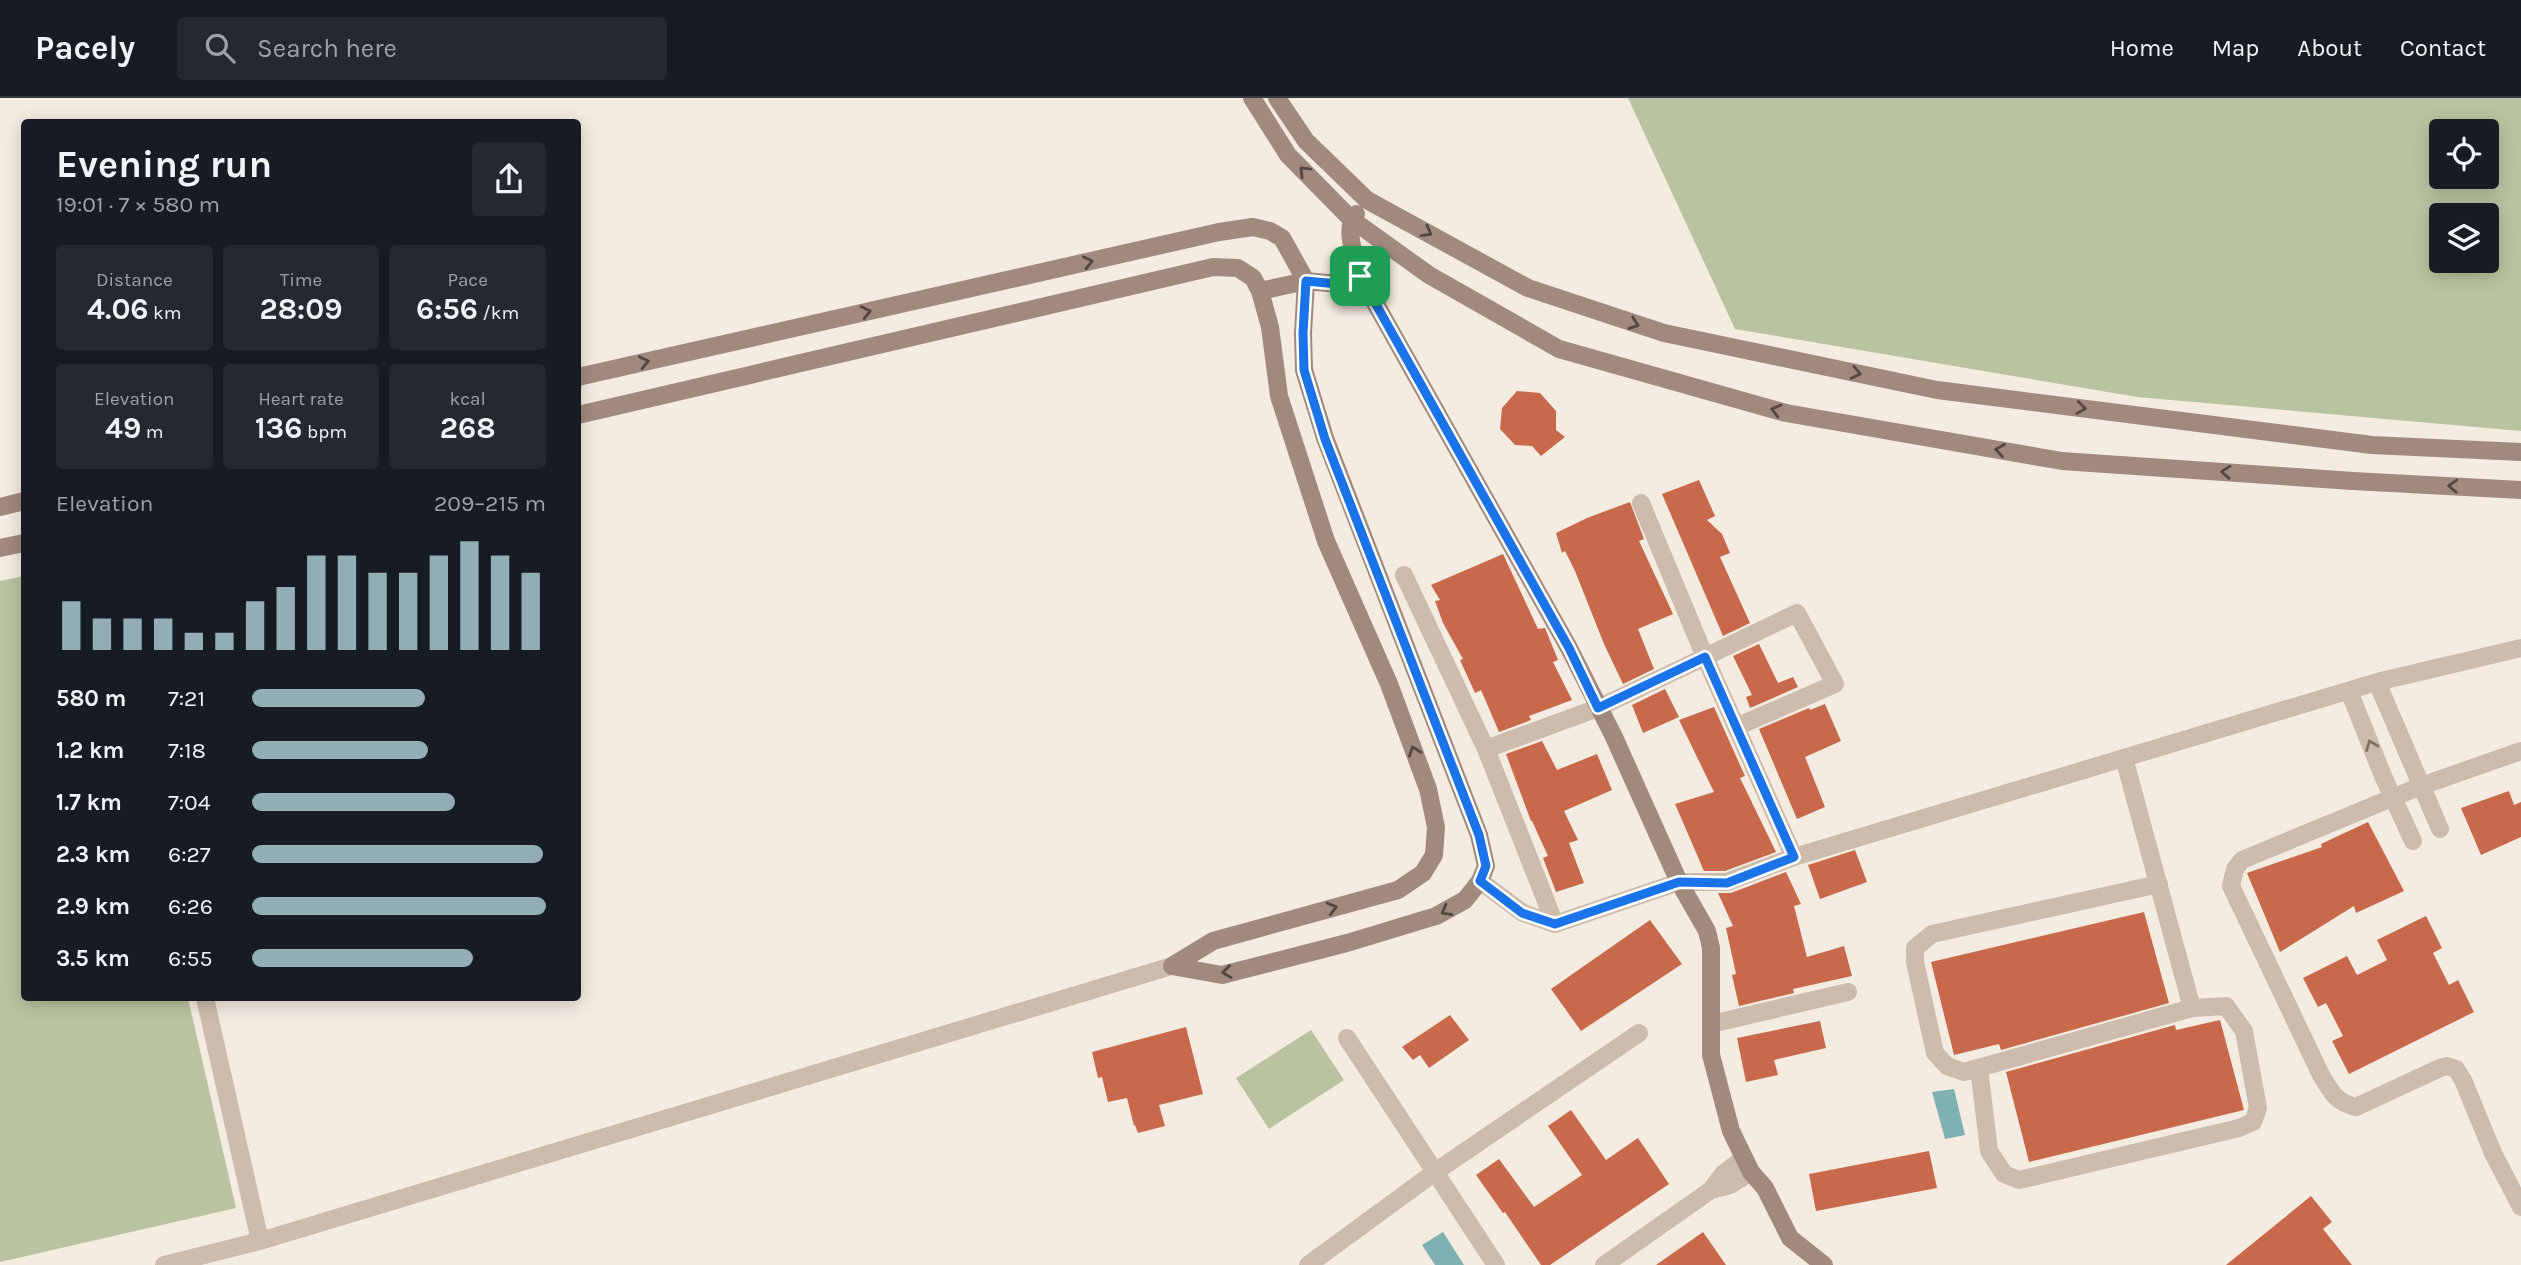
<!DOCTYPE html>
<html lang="en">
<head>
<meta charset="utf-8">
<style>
  body { margin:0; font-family:Karla,sans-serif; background:#242831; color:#f1f3f6; height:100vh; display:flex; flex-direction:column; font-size:26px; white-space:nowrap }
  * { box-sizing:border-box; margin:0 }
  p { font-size:23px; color:#9ea1a6 }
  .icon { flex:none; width:38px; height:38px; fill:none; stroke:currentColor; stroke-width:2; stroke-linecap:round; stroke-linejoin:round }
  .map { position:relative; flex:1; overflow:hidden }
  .drawer { position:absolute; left:21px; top:21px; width:560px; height:882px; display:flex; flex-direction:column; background:#171b24; border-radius:7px; box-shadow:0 4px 18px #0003 }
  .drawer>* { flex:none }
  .tools { position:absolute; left:2429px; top:21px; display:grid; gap:14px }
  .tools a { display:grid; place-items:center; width:70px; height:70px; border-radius:7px; background:#171b24; box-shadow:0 4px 18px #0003; font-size:35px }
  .pin { position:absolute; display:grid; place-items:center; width:60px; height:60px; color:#fff; margin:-30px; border-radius:14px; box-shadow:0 4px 10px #0006 }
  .round { display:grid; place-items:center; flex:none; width:74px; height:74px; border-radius:7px; background:#242831 }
  .head { display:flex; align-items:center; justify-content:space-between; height:119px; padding:0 35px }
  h1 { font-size:38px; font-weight:700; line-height:52px }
  .metrics { display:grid; grid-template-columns:repeat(3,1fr); gap:10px; height:119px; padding:7px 35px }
  .metrics div { display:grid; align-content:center; border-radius:7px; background:#242831; text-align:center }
  .metrics b { font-size:30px; font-weight:700 }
  .metrics small { font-size:19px; font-weight:400 }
  .metrics p { font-size:19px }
  .chart { height:196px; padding:14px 35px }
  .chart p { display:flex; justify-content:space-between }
  .chart svg { width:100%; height:126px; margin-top:7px; stroke:#92aeb2; stroke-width:6 }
  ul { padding:0 35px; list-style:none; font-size:23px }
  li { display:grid; grid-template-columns:112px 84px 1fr; align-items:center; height:52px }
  li i { height:18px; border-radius:9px; background:#92aeb2 }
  header { display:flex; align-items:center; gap:42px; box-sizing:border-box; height:98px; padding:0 35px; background:#171b24; border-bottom:2px solid #363941 }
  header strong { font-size:33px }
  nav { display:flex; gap:38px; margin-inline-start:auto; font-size:24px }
  .search { width:490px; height:63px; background:#242831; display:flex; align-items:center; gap:18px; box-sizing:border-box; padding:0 24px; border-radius:7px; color:#9ea1a6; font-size:26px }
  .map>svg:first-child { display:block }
  .green { fill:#b8c4a0; fill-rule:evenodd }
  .water { fill:#7fb0b2 }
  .building { fill:#c8694b }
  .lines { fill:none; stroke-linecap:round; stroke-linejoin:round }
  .street { stroke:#cdbbac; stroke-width:18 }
  .secondary { stroke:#a18a7d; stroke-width:18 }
  .oneway { stroke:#544640 }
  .oneway2 { stroke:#7d6f65 }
  .route-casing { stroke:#fff; stroke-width:14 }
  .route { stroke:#1a73e8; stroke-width:9 }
</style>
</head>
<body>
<header>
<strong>Pacely</strong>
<div class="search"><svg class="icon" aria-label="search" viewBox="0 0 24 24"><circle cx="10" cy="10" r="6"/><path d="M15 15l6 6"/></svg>Search here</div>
<nav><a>Home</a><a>Map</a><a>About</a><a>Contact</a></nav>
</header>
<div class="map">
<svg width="2521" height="1167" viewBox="0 0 2521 1167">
  <rect width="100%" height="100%" fill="#f4ebe1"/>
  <path class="green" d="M 1628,0 L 2521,0 L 2521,333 L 2137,299 L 1735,231 ZM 2441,33 L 2487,33 L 2487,79 L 2441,79 ZM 2441,117 L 2487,117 L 2487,163 L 2441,163 Z
    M 24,478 L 24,900 L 188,900 L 236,1110 L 0,1164 L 0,483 Z
    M 1311,932 L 1344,982 L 1269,1031 L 1236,980 Z"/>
  <path class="water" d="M 1954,991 L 1965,1037 L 1945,1041 L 1932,994 Z
    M 1443,1134 L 1464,1167 L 1435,1167 L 1422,1147 Z"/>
  <path class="building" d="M 1517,293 L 1540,295 L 1556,313 L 1556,332 L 1565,339 L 1541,358 L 1532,348 L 1515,347 L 1500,331 L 1502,310 Z
    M 1699,382 L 1715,418 L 1707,422 L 1722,436 L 1730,455 L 1720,459 L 1750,525 L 1723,538 L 1662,396 Z
    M 1630,404 L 1644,441 L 1639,443 L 1673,516 L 1638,531 L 1654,571 L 1623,586 L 1604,546 L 1575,473 L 1565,453 L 1562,455 L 1556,435 L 1587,420 Z
    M 1503,456 L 1538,531 L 1545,530 L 1558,562 L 1553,564 L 1572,602 L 1529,618 L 1531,622 L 1499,634 L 1481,592 L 1475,595 L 1460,562 L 1463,561 L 1443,525 L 1435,503 L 1440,502 L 1431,487 Z
    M 1759,546 L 1778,585 L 1793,579 L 1798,589 L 1750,610 L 1746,599 L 1752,597 L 1733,558 Z
    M 1665,591 L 1679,619 L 1643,635 L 1632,607 Z
    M 1825,606 L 1841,643 L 1805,659 L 1825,709 L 1797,721 L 1759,631 L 1809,610 L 1810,612 Z
    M 1714,609 L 1745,678 L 1740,680 L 1776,754 L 1725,773 L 1704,773 L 1675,706 L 1714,694 L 1679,622 Z
    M 1542,643 L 1557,672 L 1597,656 L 1612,692 L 1564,713 L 1578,742 L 1569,745 L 1584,785 L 1556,794 L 1543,760 L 1548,758 L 1532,723 L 1531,723 L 1506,656 Z
    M 2509,693 L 2514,707 L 2521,704 L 2521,739 L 2481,757 L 2461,710 Z
    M 2368,724 L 2404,793 L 2356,815 L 2354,808 L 2280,854 L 2247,775 L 2322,749 L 2321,746 Z
    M 1855,752 L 1867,784 L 1820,801 L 1808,767 Z
    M 1786,774 L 1801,806 L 1794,808 L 1807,859 L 1844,848 L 1852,878 L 1793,891 L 1794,895 L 1739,908 L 1732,877 L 1736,876 L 1726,830 L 1733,828 L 1718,795 L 1731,795 Z
    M 2144,814 L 2169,905 L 2001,952 L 1999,946 L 1954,957 L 1931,864 Z
    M 2426,818 L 2442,850 L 2433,855 L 2449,887 L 2458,882 L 2474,914 L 2349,976 L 2332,943 L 2343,938 L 2326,905 L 2318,909 L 2303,880 L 2347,858 L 2357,877 L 2387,862 L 2377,842 Z
    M 1650,822 L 1682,866 L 1581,933 L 1551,891 Z
    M 1450,917 L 1469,942 L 1429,970 L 1420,957 L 1413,962 L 1402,949 Z
    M 2220,922 L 2244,1012 L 2029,1064 L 2006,974 L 2175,927 L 2176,932 Z
    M 1820,923 L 1826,950 L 1774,962 L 1778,977 L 1746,984 L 1737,940 Z
    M 1186,929 L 1203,996 L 1159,1007 L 1165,1028 L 1138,1035 L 1135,1027 L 1134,1028 L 1127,1000 L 1108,1004 L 1102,979 L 1098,980 L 1092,954 Z
    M 1571,1012 L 1606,1062 L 1638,1040 L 1669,1086 L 1550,1167 L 1541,1167 L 1505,1114 L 1503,1115 L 1476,1077 L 1499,1061 L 1534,1109 L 1582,1077 L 1548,1028 Z
    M 1929,1053 L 1937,1090 L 1816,1113 L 1809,1076 Z
    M 2311,1098 L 2332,1124 L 2323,1131 L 2352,1167 L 2226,1167 Z
    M 1703,1134 L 1726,1167 L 1656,1167 Z"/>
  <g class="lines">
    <path class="street" d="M 1641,405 L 1705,559 L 1794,759
      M 1404,477 L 1486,651 L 1555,826
      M 2377,584 L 2440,731
      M 2349,593 L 2383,678 L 2413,743
      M 1486,651 L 1598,610 L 1797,515 L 1835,586 L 1736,629
      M 2521,653 L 2421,688 L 2242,762 L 2235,771 L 2231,788 L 2321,977 C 2331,993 2336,1005 2356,1009 L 2440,970 L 2447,968 L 2456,971 L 2463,982 L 2493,1055 L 2521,1109
      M 2124,660 L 2192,910 L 1964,974 L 1947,968 L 1935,955 L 1915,864 L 1915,850 L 1932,836 L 2159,786
      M 1480,783 L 1523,815 L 1555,826 L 1679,784 L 1727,784 L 1794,759 L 2377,584 L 2521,550
      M 205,900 L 260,1143
      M 1711,926 L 1848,894
      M 1347,940 L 1496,1167
      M 1979,970 L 1989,1053 L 2004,1076 L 2019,1082 L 2239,1030 L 2253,1024 L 2258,1010 L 2244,933 L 2226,908 L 2192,910
      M 1711,1092 L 1730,1087 L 1751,1074
      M 164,1167 L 260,1143 L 1172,868
      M 1308,1167 L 1435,1074 L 1639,935
      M 1604,1167 L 1711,1092 L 1723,1076 L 1744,1060"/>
    <path class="secondary" d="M 1252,0 L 1288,57 L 1351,121 L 1429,177 L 1559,251 L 1786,315 L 2062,363 L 2353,383 L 2521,392
      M 1277,0 L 1306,43 L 1367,102 L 1528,190 L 1664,235 L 1937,292 L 2372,347 L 2521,354
      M 1356,116 C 1343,131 1356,160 1360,178 L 1569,550 L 1614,639 L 1679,784 L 1707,833 L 1711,850 L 1711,957 L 1731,1033 L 1751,1074 L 1765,1090 L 1790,1140 L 1824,1167
      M 1260,193 L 1306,183 L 1348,187 L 1360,178
      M 578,279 L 1219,134 L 1253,129 L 1270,133 L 1282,140 L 1306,183 L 1303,235 L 1304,272 L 1325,340 L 1479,737 L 1486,768 L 1480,783 L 1465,802 L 1436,818 L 1347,845 L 1222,877 L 1172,868 L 1213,843 L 1398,792 L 1423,775 L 1434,757 L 1436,729 L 1428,691 L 1389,586 L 1326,443 L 1279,298 L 1270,229 L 1260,193 L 1253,180 L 1238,170 L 1213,169 L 578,317
      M 0,409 L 24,403
      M 0,450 L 24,445"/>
  </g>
  <defs><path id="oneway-chevron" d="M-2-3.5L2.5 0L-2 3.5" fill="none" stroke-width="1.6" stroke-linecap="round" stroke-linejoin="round" transform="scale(1.75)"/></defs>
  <g class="oneway">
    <use href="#oneway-chevron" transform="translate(1304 73) rotate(-135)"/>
    <use href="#oneway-chevron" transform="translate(1427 134) rotate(29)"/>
    <use href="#oneway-chevron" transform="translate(1088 164) rotate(-13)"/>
    <use href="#oneway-chevron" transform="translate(866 214) rotate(-13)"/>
    <use href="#oneway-chevron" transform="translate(1634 226) rotate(19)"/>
    <use href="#oneway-chevron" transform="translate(644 264) rotate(-13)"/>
    <use href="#oneway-chevron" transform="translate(1856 275) rotate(12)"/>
    <use href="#oneway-chevron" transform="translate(2081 310) rotate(7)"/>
    <use href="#oneway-chevron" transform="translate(1776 312) rotate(-165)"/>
    <use href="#oneway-chevron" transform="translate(2000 352) rotate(-170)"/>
    <use href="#oneway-chevron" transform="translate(2226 374) rotate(-176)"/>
    <use href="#oneway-chevron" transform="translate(2453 388) rotate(-177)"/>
    <use href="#oneway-chevron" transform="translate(1414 653) rotate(-110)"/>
    <use href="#oneway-chevron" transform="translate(1332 810) rotate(-15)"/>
    <use href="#oneway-chevron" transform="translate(1446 813) rotate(151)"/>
    <use href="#oneway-chevron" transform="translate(1227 874) rotate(173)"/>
  </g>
  <use class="oneway2" href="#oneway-chevron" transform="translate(2371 647) rotate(-112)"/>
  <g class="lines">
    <defs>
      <path id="route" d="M 1360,178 L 1569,550 L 1598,610 L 1705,559 L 1794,759 L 1727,785 L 1679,784 L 1555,826 L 1522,815 L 1480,783 L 1486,768 L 1479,737 L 1325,341 L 1304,272 L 1303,235 L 1306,183 L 1348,187 Z"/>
    </defs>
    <use href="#route" class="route-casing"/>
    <use href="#route" class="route"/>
  </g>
</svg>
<div class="tools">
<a><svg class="icon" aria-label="locate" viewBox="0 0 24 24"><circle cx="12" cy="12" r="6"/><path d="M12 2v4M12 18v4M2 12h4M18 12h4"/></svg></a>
<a><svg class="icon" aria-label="layers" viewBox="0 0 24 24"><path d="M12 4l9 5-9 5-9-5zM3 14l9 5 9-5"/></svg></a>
</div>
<div class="pin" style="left:1360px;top:178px;background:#1e9e55"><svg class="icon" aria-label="arrive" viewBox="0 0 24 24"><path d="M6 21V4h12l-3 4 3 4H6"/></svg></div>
<section class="drawer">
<div class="head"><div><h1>Evening run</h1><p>19:01 · 7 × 580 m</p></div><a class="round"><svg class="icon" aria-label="share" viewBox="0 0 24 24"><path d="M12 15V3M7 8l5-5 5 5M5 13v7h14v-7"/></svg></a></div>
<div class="metrics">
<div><p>Distance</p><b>4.06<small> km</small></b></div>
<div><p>Time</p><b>28:09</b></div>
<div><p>Pace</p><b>6:56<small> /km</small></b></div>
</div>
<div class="metrics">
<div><p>Elevation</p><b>49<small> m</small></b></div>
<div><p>Heart rate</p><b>136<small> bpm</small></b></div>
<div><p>kcal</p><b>268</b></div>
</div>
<div class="chart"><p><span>Elevation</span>209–215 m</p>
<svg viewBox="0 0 160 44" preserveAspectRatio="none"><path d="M5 44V27M15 44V33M25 44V33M35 44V33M45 44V38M55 44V38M65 44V27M75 44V22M85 44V11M95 44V11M105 44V17M115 44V17M125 44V11M135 44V6M145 44V11M155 44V17"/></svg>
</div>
<ul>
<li><b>580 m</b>7:21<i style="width:59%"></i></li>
<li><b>1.2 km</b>7:18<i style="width:60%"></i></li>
<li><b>1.7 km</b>7:04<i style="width:69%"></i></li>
<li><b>2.3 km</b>6:27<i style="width:99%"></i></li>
<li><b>2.9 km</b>6:26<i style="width:100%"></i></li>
<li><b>3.5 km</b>6:55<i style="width:75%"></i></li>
</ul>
</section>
</div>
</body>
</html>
